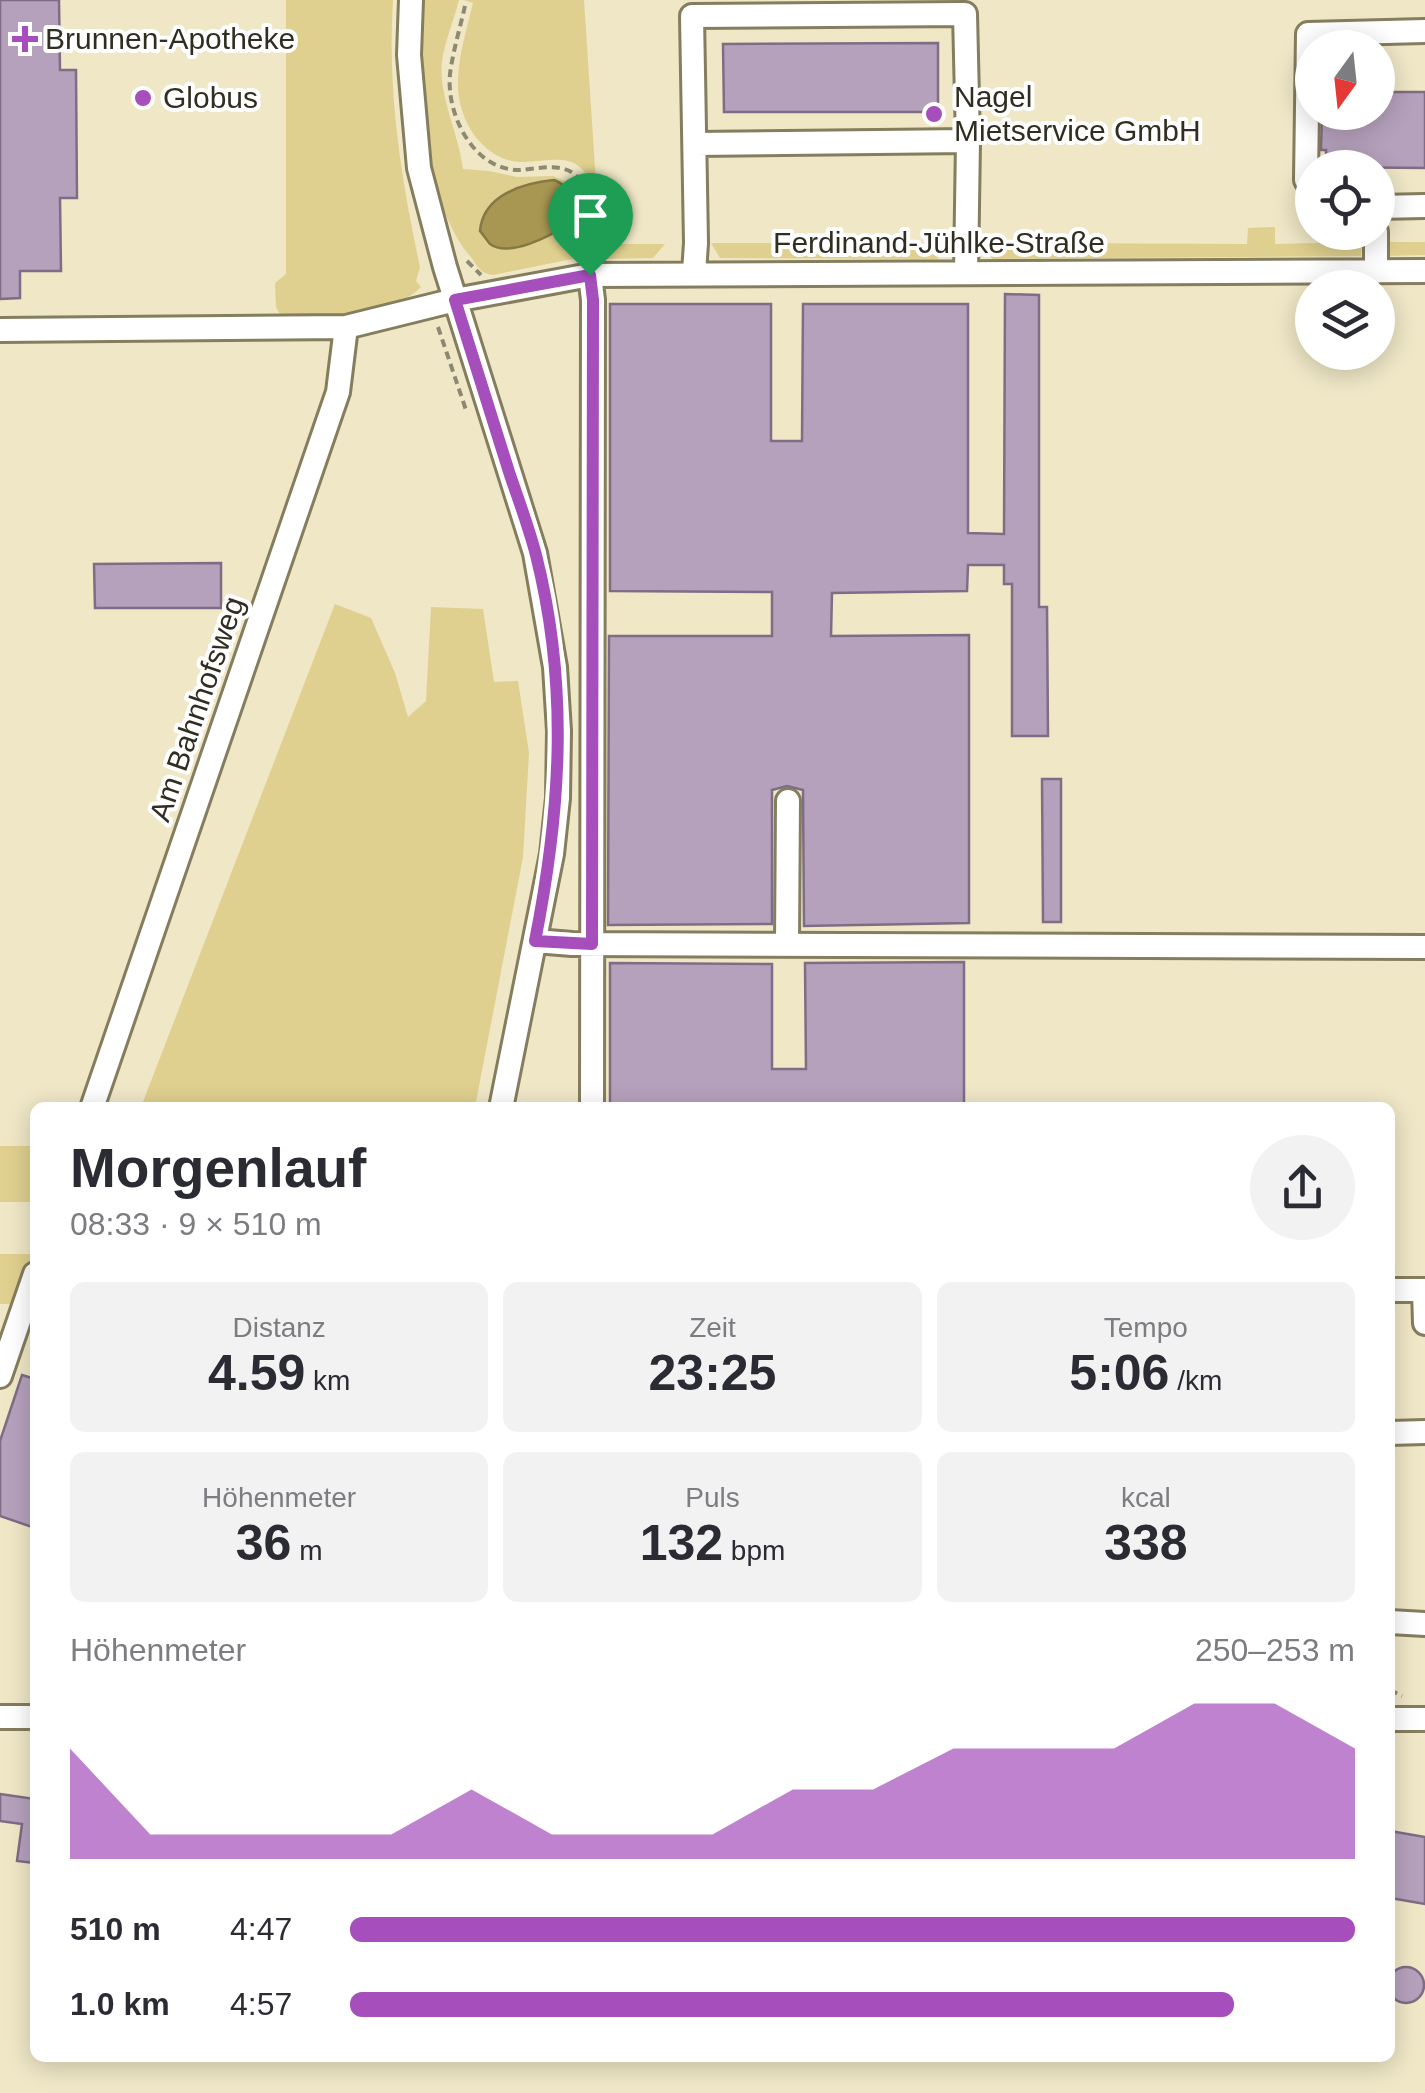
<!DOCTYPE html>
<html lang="de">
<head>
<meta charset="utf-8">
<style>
  body { margin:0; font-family:Helvetica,sans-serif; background:#f2f2f3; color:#2b2b33; height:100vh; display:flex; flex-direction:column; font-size:38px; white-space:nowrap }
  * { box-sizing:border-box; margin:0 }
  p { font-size:32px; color:#7c7c81 }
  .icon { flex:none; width:55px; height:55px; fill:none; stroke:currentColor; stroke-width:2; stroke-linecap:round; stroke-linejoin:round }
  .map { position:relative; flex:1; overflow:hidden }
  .sheet { position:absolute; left:30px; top:1102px; width:1365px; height:960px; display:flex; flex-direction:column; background:#fff; border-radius:15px; box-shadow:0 5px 25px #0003 }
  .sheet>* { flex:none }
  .needle { width:65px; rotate:195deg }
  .fabs { position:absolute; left:1295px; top:30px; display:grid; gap:20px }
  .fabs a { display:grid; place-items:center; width:100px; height:100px; border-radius:50%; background:#fff; box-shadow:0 5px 25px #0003; font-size:50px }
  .pin { position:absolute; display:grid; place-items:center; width:85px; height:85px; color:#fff; margin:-102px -42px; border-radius:50% 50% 50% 0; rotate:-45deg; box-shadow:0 0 10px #0007 }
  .pin .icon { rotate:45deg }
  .round { display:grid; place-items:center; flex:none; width:105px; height:105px; border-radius:52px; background:#f2f2f3 }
  .summary { display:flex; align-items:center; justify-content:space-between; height:170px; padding:0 40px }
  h1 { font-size:55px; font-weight:600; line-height:75px }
  .metrics { display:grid; grid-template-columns:repeat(3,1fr); gap:15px; height:170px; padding:10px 40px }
  .metrics div { display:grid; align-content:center; border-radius:15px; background:#f2f2f3; text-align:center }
  .metrics b { font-size:50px; font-weight:600 }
  .metrics small { font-size:28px; font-weight:400 }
  .metrics p { font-size:28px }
  .chart { height:280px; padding:20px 40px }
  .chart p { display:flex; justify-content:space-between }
  .chart svg { width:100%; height:180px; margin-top:10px; fill:#a54ebc; opacity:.7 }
  ul { padding:0 40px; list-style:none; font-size:32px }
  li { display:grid; grid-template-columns:160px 120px 1fr; align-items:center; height:75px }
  li i { height:25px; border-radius:12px; background:#a54ebc }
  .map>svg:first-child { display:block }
  .green { fill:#dfd08f }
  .water { fill:#a79753; stroke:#847844; stroke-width:2.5 }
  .building { fill:#b6a1bc; stroke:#7f6c85; stroke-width:2.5 }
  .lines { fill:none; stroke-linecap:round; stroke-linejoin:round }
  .minor-casing { stroke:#847d5e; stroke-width:28 }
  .path { stroke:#8d8871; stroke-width:4; stroke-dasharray:8 5; stroke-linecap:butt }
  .minor { stroke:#fff; stroke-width:22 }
  .route-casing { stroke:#fff; stroke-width:20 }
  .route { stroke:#a54ebc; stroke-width:12 }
  .poi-dot { fill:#a54ebc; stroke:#fff; stroke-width:4 }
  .labels { text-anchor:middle; stroke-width:8; stroke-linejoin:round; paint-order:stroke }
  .poi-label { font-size:30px; fill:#312e21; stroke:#fff; text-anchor:start }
  .street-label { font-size:30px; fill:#312e21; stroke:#fff }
</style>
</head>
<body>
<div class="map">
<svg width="1425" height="2093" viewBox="0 0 1425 2093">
  <rect width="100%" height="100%" fill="#efe7c6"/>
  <path class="green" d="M 286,0 L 393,0 C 387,91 401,179 420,267 L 416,281 L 421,287 C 389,318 325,322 282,318 L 276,307 L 275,283 L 286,274 Z
    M 421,0 L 459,0 C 454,20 445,41 442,61 C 438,95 459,134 463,169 L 489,171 L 517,177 L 553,176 L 567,182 L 576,198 L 577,258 L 493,275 C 479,273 478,266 470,256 C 422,199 417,74 421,0 Z
    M 464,0 L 584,0 L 600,244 L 665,244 L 653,258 L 597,259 L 592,247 L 590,183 C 575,143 538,169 508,160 C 475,150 456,112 458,79 C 459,54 467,28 473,3 Z
    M 1275,227 L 1275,244 L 1362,242 L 1361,256 L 992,259 L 987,243 L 1247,244 L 1248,228 Z
    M 1385,242 L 1425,242 L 1425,255 L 1385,256 Z
    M 711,243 L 951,243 L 937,259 L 720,258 Z
    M 335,604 L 371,618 L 395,673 L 408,717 L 426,701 L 431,607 L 483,609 L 494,682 L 518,681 L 529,753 L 523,857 L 475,1107 L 141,1107 Z
    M 0,1146 L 35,1146 L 35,1202 L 0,1202 Z
    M 0,1254 L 33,1254 L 16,1304 L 0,1304 Z"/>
  <path class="water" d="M 554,180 C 575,188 576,206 567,225 C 550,236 509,258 490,244 C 489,243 481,232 480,231 C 483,195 523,183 554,180 Z"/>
  <path class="building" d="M 0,0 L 59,0 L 60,70 L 76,70 L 77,198 L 60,198 L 61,271 L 20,271 L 20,298 L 0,299 Z
    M 938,43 L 938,112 L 724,112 L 723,44 Z
    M 1378,92 L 1425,92 L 1425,168 L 1326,167 L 1326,150 L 1321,150 L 1322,113 L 1378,112 Z
    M 1005,294 L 1039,295 L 1039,607 L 1047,607 L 1048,736 L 1012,736 L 1012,584 L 1004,584 L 1004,565 L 968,565 L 967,591 L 832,593 L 831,636 L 969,635 L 969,923 L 804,926 L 803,790 L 787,786 L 772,790 L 772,924 L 608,925 L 609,636 L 772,636 L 772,592 L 610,591 L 610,304 L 771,304 L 771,441 L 802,441 L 803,304 L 968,304 L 968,533 L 1004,534 Z
    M 221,563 L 221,608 L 95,608 L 94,564 Z
    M 1042,779 L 1061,779 L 1061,922 L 1043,922 Z
    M 964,962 L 964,1108 L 610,1108 L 610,963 L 772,964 L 772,1069 L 806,1069 L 805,963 Z
    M 22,1375 L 35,1379 L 35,1528 L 0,1516 L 0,1441 Z
    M 0,1794 L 35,1799 L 35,1863 L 17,1861 L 22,1824 L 0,1821 Z
    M 1390,1831 L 1425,1837 L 1425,1904 L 1390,1898 Z
    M1388 1985a18 18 0 1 1 36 0a18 18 0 1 1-36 0Z"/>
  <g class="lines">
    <defs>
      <path id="minor" d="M 411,0 L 409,55 L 419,168 L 445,267 L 535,553 L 555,667 L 559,731 L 558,798 L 552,854 L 501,1108
        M 1312,189 L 1306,180 L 1308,34 L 1425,31
        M 1378,207 L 1425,206
        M 1376,272 L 1376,232
        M 694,273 L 696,243 L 692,16 L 965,14 L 968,141 L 695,144
        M 966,273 L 968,141
        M 590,275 L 593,300 L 592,1108
        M 0,330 L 346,327 L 455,300 L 590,275 L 1425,271
        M 535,941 L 572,944 L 1425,947
        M 787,944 L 788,801
        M 92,1108 L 338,392 L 346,327
        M 1390,1290 L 1424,1290 L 1425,1323
        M 0,1376 L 35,1274
        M 1390,1433 L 1425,1432
        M 1390,1622 L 1425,1624
        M 0,1717 L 35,1717
        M 1390,1719 L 1425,1719"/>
    </defs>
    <use href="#minor" class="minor-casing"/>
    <path class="path" d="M 465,6 C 460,28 453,51 450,74 C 446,114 473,170 519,170 C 537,169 565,161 578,178 C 591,194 586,232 587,253
      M 467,261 L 481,275
      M 438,327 L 467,413
      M 1390,1690 L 1402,1696"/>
    <use href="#minor" class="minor"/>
  </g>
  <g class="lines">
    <defs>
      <path id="route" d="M 590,275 L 593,300 L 592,944 L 535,941 C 561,810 569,686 536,555 C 529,528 519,501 510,475 C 492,416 473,358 455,300 Z"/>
    </defs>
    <use href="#route" class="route-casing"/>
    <use href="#route" class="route"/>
  </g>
  <g class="poi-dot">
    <path d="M20 24h10v10h10v10h-10v10h-10v-10h-10v-10h10z"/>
    <circle cx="143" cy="98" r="10"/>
    <circle cx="934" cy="114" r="10"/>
  </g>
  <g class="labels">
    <g class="poi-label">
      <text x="45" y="49">Brunnen-Apotheke</text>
      <text x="954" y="107">Nagel<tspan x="954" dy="34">Mietservice GmbH</tspan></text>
      <text x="163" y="108">Globus</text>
    </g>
    <g class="street-label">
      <text x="939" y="253">Ferdinand-Jühlke-Straße</text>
      <text transform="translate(197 709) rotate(-71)" y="10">Am Bahnhofsweg</text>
    </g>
  </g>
</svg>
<div class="fabs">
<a><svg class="needle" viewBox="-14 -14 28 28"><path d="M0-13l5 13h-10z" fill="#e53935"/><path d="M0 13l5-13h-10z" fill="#7c7c81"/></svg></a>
<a><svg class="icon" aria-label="locate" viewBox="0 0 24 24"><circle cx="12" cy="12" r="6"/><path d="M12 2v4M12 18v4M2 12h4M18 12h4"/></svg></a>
<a><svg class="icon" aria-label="layers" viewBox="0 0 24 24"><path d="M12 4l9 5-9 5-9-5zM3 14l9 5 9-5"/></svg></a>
</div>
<div class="pin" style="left:590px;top:275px;background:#1e9e55"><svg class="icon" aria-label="arrive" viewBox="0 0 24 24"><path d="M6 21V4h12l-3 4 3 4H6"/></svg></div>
<section class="sheet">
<div class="summary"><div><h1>Morgenlauf</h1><p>08:33 · 9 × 510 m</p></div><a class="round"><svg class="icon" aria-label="share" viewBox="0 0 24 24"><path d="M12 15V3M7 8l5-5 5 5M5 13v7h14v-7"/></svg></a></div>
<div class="metrics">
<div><p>Distanz</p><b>4.59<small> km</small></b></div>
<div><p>Zeit</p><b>23:25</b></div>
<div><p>Tempo</p><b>5:06<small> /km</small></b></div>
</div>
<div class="metrics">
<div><p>Höhenmeter</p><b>36<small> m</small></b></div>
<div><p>Puls</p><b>132<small> bpm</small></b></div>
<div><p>kcal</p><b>338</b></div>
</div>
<div class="chart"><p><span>Höhenmeter</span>250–253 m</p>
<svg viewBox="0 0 160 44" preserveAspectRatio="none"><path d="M0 44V17L10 38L20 38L30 38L40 38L50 27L60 38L70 38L80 38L90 27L100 27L110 17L120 17L130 17L140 6L150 6L160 17V44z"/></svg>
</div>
<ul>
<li><b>510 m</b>4:47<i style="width:100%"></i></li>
<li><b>1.0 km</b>4:57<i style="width:88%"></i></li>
</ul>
</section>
</div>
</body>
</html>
